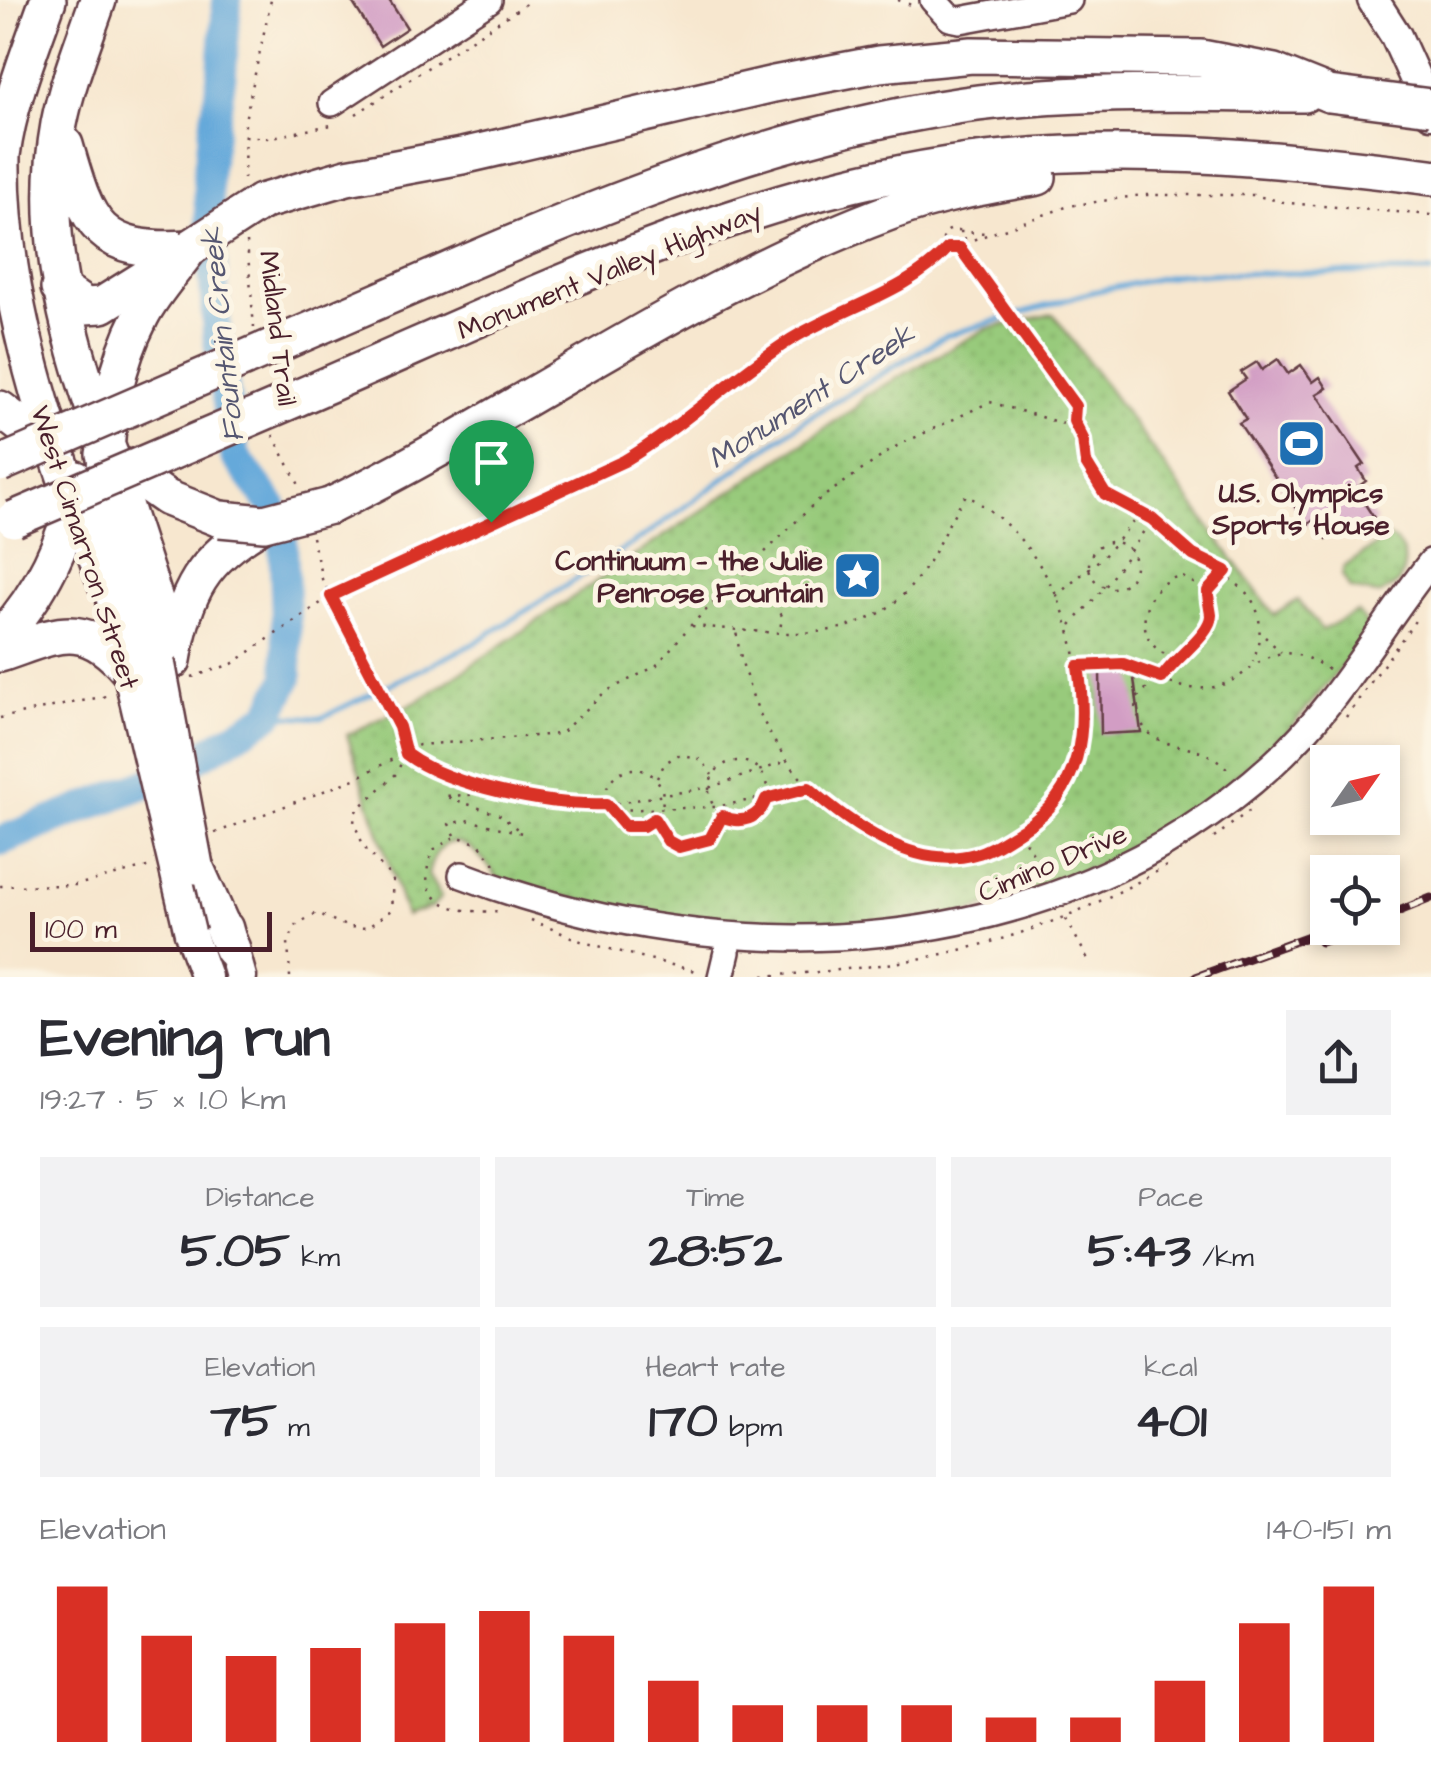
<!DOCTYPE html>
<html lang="en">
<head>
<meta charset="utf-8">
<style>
  body { margin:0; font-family:"Architects Daughter",sans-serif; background:#f2f2f3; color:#2b2b33; height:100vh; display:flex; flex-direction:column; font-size:38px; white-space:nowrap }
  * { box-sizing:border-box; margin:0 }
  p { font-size:32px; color:#7c7c81 }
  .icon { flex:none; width:55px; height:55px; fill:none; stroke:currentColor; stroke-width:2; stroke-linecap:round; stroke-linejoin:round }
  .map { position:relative; height:977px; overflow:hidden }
  .drawer { display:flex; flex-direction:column; background:#fff; flex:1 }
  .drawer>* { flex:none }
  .needle { width:65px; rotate:56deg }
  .controls { position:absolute; left:1310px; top:745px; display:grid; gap:20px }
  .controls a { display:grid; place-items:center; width:90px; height:90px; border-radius:0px; background:#fff; box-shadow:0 5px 15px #0003; font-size:50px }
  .scale { position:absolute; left:30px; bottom:25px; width:242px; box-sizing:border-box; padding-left:10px; border:5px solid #4a1f2b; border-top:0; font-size:28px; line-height:35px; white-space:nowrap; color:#4a1f2b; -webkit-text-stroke:8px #fcf5e5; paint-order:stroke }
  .pin { position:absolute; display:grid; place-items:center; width:85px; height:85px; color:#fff; margin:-102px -42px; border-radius:50% 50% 50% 0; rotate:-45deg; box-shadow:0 0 10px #0007 }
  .pin .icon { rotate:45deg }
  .round { display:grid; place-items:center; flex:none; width:105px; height:105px; border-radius:0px; background:#f2f2f3 }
  .headline { display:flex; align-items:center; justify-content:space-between; height:170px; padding:0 40px }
  h1 { font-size:55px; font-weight:700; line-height:75px }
  .figures { display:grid; grid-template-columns:repeat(3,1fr); gap:15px; height:170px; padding:10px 40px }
  .figures div { display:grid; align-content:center; border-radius:0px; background:#f2f2f3; text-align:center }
  .figures b { font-size:50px; font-weight:700 }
  .figures small { font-size:28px; font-weight:400 }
  .figures p { font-size:28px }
  .chart { height:280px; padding:20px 40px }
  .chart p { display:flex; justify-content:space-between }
  .chart svg { width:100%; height:180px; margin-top:10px; stroke:#d93025; stroke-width:6 }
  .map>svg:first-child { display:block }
  .park { fill:url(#park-dots); stroke:#717453; stroke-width:2.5 }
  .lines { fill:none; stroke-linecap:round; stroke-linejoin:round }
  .stream { stroke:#65a9da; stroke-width:5 }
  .river { stroke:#65a9da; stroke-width:30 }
  .building { fill:#d29dc4 }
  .minor-casing { stroke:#643d44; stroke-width:30 }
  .major-casing { stroke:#643d44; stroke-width:35 }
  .highway-casing { stroke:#643d44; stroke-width:40 }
  .path { stroke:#643d44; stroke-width:2.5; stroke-dasharray:2.5 8; stroke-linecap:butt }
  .minor { stroke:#fff; stroke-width:25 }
  .major { stroke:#fff; stroke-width:30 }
  .highway { stroke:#fff; stroke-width:35 }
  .rail-casing { stroke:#4a1f2b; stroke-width:9 }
  .rail { stroke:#fcf5e5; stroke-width:5; stroke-dasharray:15; stroke-linecap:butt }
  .major-bridge-casing { stroke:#643d44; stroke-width:35; stroke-linecap:butt }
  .highway-bridge-casing { stroke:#643d44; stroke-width:40; stroke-linecap:butt }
  .major-bridge { stroke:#fff; stroke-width:30 }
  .highway-bridge { stroke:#fff; stroke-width:35 }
  .route-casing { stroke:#fff; stroke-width:20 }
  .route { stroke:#d93025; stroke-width:12 }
  .labels { text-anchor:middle; stroke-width:10; stroke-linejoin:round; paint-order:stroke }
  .street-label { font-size:28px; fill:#4a1f2b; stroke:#fcf5e5 }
  .poi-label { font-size:28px; font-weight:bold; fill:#4a1f2b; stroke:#fcf5e5 }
  .water-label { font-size:30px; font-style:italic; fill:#555671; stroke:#fcf5e5 }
</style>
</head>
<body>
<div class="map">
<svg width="1431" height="977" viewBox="0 0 1431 977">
  <defs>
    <pattern id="park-dots" width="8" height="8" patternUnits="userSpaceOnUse" patternTransform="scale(2.5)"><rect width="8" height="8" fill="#98ca7b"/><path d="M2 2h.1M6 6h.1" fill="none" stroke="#84ad6a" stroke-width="1.8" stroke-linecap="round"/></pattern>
  </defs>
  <rect width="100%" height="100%" fill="#fcf5e5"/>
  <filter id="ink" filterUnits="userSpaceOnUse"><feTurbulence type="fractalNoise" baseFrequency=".01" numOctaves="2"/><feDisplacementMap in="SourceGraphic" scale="20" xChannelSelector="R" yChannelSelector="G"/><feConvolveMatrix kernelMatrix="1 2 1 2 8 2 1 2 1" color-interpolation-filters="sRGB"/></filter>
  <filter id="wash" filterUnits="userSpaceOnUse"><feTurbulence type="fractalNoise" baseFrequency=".0048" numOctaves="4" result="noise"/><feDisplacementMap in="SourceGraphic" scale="40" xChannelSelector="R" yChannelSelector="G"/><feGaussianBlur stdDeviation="2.25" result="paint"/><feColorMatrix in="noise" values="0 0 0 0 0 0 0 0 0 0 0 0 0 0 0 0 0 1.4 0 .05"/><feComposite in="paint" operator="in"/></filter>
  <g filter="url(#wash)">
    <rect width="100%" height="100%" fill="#f7e7cf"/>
    <path class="park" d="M 1053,314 L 1274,615 L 1298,600 L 1322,630 L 1357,612 L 1372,630 L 1287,732 L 1216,793 L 1147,841 L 1087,870 L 948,920 L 707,935 L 497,878 C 476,845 441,819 428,875 L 441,897 L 432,907 L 406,916 L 347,735 L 418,701 L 855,408 L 865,396 L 986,329 Z
      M 1388,537 C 1409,548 1407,566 1398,584 L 1379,595 L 1350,589 L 1342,575 L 1344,567 Z"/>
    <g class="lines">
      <path class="stream" d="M 269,715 L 321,718 L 473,644 L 646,535 L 806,419 L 945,336 L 1092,292 L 1180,274 L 1431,272"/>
      <path class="river" d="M 0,841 L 172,773 L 269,715 L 288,678 L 283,540 L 272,505 L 235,456 L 217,334 L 207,175 L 222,72 L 227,0"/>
    </g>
    <g id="blocks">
      <path class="building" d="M 351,0 L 389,0 L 407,28 L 380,46 Z
        M 1278,359 L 1288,374 L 1301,365 L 1313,382 L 1320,377 L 1327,388 L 1317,394 L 1364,464 L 1358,468 L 1366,481 L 1355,489 L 1376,521 L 1358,533 L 1351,523 L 1327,539 L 1314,520 L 1307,525 L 1239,423 L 1246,419 L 1228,391 L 1246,379 L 1241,372 L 1257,362 L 1262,370 Z
        M 1133,671 L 1141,732 L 1101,734 L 1100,672 Z"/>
    </g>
  </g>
  <g filter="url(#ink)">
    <use href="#blocks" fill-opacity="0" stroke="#643d44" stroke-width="2.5"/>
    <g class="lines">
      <defs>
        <path id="minor" d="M 933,0 L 950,18 L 960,20 L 1069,0
          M 332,103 L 489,0
          M 462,875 C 728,977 1053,965 1273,764 C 1338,705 1377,630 1431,562
          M 721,977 L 727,952"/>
        <path id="major" d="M 1373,0 L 1396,36 L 1431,113
          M 112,460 L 162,613 L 172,657
          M 73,499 L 104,586
          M 227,927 L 241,977
          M 190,933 L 206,977"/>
        <path id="highway" d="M 48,0 C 30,51 9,102 2,155 C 0,271 34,392 73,499
          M 98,0 C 84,41 67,82 59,124 C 38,240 72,353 112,460
          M 65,145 C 88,226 98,254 190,248
          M 261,202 L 347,177 L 462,156 L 774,84 L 879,64 L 972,55 L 1201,58 L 1274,72 L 1329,94
          M 59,288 L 85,306 L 102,305 L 166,265
          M 283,342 C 502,249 725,140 963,105 C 1077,89 1189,94 1304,94
          M 295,399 C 506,309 719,200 948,165 C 1105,141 1274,157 1431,177
          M 0,409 L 56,452
          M 104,454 L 167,498 L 220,519
          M 330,506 C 519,414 692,285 890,212 C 938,194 988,186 1038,177
          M 123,553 L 157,662
          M 0,638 C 38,599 72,534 76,479
          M 122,648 C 104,538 88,419 141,316 C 153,292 174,270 190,248
          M 0,654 C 57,635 83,617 128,670
          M 173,660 C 184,592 203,557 264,523
          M 195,866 L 232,949"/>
      </defs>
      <use href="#minor" class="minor-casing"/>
      <use href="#major" class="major-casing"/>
      <use href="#highway" class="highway-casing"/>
      <path class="path" d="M 898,0 L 911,5
        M 356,114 L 532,0
        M 245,136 L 268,138 L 331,125
        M 244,179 L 245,120 L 271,0
        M943 240a11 11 0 1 1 22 0a11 11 0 1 1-22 0Z
        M 960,232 L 991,233
        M 247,242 L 254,328
        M 964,243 L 1069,206 L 1142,195 L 1253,195 L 1288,203 L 1431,215
        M 1074,422 C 1090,444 1083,472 1104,493 C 1118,507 1135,510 1151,519 C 1167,528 1178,545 1193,555 C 1239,585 1275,597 1253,662
        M 273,435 L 299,485
        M 312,537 L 322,579 L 399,727 L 406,752
        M1089 565a23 23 0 1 1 46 0a23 23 0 1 1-46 0Z
        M 1224,573 L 1208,591 C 1208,601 1212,613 1209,622 C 1207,629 1171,667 1163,676 C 1153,687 1142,687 1135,703 C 1145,763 1198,732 1230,772
        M 1056,596 L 1104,556 L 1139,515
        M 776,604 L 782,616 L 780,631
        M 1071,625 L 1105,587 L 1151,521
        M 692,626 C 773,631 864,654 920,575 C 938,550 948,520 966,495 C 1018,523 1058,581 1071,638 C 1089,715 1093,787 1017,832 C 1005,839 991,849 978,854 C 952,862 920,854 896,845 C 804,809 750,726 736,631
        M 1265,637 L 1281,652
        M 1174,657 C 1129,647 1139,583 1181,576 L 1208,591
        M 1079,666 C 1136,657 1165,693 1208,688 C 1259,682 1261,627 1328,669
        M 192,677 L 232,664 L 331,596 L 624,461 C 682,427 730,379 787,342 C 837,309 906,294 947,249
        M 1346,717 L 1417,618
        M 0,718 L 111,695
        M 408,756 C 452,788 552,806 606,805 L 611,810 L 715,807 L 808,789
        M709 790a29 29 0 1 1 58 0a29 29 0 1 1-58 0Z
        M605 798a29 29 0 1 1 58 0a29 29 0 1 1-58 0Z
        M 657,778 L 665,763 L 680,754 L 702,760 L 712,775
        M 606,805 L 711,787 L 785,762
        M 654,820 L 669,841 L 689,848 L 709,839 L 722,816
        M 215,833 L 355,779 L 419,745 L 560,734 L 605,692 L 656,666 L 690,626 L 817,501 L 897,446 L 990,402 L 1064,424 L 1073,421 L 1075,406 L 960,249
        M 1019,833 L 1046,871
        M 455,835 L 449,824 L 467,820 L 522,833 L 500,815 L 444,796 L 491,794 L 496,790
        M 1214,838 L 1255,806
        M 495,864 L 479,844 L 456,836 L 433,850 C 410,906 459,914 500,911
        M 0,886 L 76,885 L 151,866
        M 1066,919 L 1089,961
        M 531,920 L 583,942 L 699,972
        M 290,977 L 288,942 L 297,924 L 317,913 L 348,927 L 367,928 L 391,910 L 393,879 L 364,847 L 354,823 L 355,812 L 396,774 L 405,755
        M 742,977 C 905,969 1025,949 1168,865"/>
      <use href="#minor" class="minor"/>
      <use href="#major" class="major"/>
      <use href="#highway" class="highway"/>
      <defs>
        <path id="rail" d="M 1382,918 L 1431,898
          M 1321,942 L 1358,928
          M 1196,977 L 1331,928"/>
      </defs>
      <use href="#rail" class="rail-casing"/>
      <use href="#rail" class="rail"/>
      <defs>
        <path id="major-bridge" d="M 128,670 L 190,933"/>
        <path id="highway-bridge" d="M 1329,94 L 1431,107
          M 190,248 L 261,202
          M 0,464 L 283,342
          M 14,519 L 295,399
          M 220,519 L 264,523 L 330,506
          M 157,662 L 195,866"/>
      </defs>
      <use href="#major-bridge" class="major-bridge-casing"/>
      <use href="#highway-bridge" class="highway-bridge-casing"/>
      <use href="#major-bridge" class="major-bridge"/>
      <use href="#highway-bridge" class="highway-bridge"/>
    </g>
  </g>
  <g class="lines" filter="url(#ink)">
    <defs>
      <path id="route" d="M 948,248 L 960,248 L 1075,406 L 1074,421 L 1083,439 L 1086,463 L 1105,494 L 1152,519 L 1193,555 L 1226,571 L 1208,591 C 1208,600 1210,607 1211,615 C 1211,634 1173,659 1162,678 L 1123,664 L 1078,666 C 1088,730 1082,792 1023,829 C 1008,838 992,850 975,854 C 915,871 851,825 809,788 L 766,799 C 759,819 741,825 722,816 L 710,839 L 679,847 L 668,841 L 654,819 L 643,826 L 625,826 L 606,804 C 551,806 450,787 406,754 L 399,727 L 331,596 L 624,461 C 682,427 730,379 787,342 C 837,309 907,294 948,248 Z"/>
    </defs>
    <use href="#route" class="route-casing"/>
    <use href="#route" class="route"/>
  </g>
  <defs>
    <symbol id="stadium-square" viewBox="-11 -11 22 22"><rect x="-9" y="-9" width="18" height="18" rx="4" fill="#1f6fb2" stroke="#fcf5e5"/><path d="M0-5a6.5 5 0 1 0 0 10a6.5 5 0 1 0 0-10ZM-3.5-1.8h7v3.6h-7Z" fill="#fff"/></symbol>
    <symbol id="sight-square" viewBox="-11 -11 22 22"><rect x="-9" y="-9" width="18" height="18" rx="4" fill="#1f6fb2" stroke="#fcf5e5"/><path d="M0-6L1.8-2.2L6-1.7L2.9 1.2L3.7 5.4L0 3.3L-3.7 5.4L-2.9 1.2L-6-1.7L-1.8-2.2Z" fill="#fff"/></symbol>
  </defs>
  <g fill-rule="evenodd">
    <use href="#stadium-square" x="1274" y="416" width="55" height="55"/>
    <use href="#sight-square" x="830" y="548" width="55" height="55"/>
  </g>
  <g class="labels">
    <g class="street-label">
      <text transform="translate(609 270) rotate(-22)" y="10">Monument Valley Highway</text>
      <text transform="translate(279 328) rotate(83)" y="10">Midland Trail</text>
      <text transform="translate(86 547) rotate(72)" y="10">West Cimarron Street</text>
      <text transform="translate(1052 862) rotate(-23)" y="10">Cimino Drive</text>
    </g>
    <g class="poi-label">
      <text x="1301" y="502">U.S. Olympics<tspan x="1301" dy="32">Sports House</tspan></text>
      <text x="823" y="570" text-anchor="end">Continuum — the Julie<tspan x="823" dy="32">Penrose Fountain</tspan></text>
    </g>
    <g class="water-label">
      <text transform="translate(222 335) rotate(-96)" y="10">Fountain Creek</text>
      <text transform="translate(811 396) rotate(-33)" y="10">Monument Creek</text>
    </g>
  </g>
</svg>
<div class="controls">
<a><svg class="needle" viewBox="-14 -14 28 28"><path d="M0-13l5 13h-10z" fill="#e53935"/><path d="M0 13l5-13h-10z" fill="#7c7c81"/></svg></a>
<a><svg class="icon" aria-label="locate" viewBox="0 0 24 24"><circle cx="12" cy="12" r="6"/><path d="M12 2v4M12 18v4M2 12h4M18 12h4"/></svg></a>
</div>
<div class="scale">100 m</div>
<div class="pin" style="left:491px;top:522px;background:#1e9e55"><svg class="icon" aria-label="arrive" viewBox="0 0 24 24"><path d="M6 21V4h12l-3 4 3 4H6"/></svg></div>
</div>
<section class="drawer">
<div class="headline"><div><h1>Evening run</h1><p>19:27 · 5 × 1.0 km</p></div><a class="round"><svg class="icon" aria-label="share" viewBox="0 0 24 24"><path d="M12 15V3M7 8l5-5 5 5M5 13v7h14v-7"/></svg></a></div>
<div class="figures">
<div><p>Distance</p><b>5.05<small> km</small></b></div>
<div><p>Time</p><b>28:52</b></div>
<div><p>Pace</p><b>5:43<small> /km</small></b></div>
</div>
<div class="figures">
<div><p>Elevation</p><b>75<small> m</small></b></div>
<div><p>Heart rate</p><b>170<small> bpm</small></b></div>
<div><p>kcal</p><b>401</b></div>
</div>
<div class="chart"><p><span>Elevation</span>140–151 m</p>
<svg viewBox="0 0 160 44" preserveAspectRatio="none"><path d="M5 44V6M15 44V18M25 44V23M35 44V21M45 44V15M55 44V12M65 44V18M75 44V29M85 44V35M95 44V35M105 44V35M115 44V38M125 44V38M135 44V29M145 44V15M155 44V6"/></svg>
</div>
</section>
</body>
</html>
